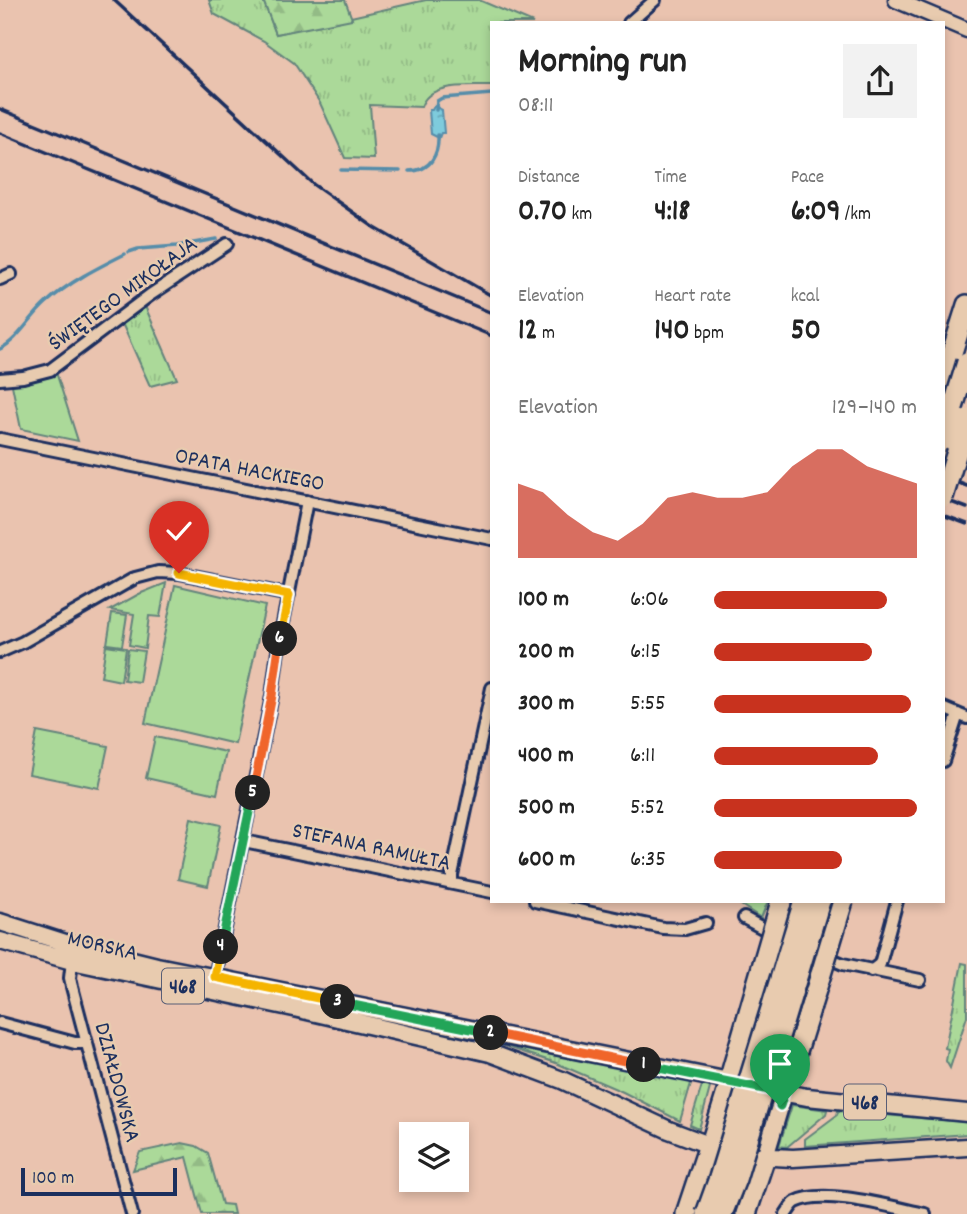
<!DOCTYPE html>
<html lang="en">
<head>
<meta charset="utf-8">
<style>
  body { margin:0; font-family:Dekko,sans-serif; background:#f2f2f2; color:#222; height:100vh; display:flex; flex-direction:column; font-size:26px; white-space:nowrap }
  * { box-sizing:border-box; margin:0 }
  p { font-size:23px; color:#767676 }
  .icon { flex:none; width:38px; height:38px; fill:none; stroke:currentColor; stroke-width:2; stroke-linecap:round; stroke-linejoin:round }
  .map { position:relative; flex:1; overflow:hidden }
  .drawer { position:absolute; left:490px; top:21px; width:455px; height:882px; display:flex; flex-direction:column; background:#fff; border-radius:0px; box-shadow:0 4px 10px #0003 }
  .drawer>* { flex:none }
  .tools { position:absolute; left:399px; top:1122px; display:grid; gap:14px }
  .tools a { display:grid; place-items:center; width:70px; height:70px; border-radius:0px; background:#fff; box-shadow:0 4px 10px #0003; font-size:35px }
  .scale { position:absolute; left:21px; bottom:18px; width:156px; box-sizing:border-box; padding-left:7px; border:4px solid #1b2f5e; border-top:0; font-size:19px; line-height:24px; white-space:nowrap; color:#1b2f5e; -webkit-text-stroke:5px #e8cbaf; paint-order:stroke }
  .pin { position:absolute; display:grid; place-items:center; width:60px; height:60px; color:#fff; margin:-72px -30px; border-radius:50% 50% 50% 0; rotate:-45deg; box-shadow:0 0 7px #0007 }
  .pin .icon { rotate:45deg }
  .km { position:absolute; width:35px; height:35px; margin:-18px; border-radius:50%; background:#222; color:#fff; font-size:19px; line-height:35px; text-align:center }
  .round { display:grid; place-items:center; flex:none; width:74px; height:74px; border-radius:0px; background:#f2f2f2 }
  .overview { display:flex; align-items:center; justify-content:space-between; height:119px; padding:0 28px }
  h1 { font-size:38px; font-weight:700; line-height:52px }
  .figures { display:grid; grid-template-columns:repeat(3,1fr); gap:10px; height:119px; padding:7px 28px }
  .figures div { display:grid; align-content:center }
  .figures b { font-size:30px; font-weight:700 }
  .figures small { font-size:19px; font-weight:400 }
  .figures p { font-size:19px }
  .chart { height:196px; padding:14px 28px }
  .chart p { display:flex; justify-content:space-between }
  .chart svg { width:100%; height:126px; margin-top:7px; fill:#c8321e; opacity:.7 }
  ul { padding:0 28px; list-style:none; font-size:23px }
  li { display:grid; grid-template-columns:112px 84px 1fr; align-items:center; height:52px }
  li i { height:18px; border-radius:9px; background:#c8321e }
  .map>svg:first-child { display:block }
  .grass { fill:url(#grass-tufts); stroke:#63847c; stroke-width:2 }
  .forest { fill:url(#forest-firs); stroke:#63847c; stroke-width:2 }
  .green { fill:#abd999; stroke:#63847c; stroke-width:2 }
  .water { fill:url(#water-ripples); stroke:#568daa; stroke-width:2 }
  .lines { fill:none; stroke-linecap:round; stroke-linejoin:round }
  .stream { stroke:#568daa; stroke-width:3.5 }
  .street-casing { stroke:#1b2f5e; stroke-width:16 }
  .secondary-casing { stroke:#1b2f5e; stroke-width:19 }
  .primary-casing { stroke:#1b2f5e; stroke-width:21 }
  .highway-casing { stroke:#1b2f5e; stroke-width:24 }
  .street { stroke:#e8cbaf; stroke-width:10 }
  .secondary { stroke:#e8cbaf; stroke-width:14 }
  .primary { stroke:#e8cbaf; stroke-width:16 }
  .highway { stroke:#e8cbaf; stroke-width:19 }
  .rail { stroke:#1b2f5e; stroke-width:3.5 }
  .highway-bridge-casing { stroke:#1b2f5e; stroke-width:24; stroke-linecap:butt }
  .highway-bridge { stroke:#e8cbaf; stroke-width:19 }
  .split-1-casing { stroke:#fff; stroke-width:14 }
  .split-2-casing { stroke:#fff; stroke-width:14 }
  .split-3-casing { stroke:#fff; stroke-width:14 }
  .split-4-casing { stroke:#fff; stroke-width:14 }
  .split-5-casing { stroke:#fff; stroke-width:14 }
  .split-6-casing { stroke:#fff; stroke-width:14 }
  .split-7-casing { stroke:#fff; stroke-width:14 }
  .split-1 { stroke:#22a559; stroke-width:9 }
  .split-2 { stroke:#f0652b; stroke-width:9 }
  .split-3 { stroke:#22a559; stroke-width:9 }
  .split-4 { stroke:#f5b400; stroke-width:9 }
  .split-5 { stroke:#22a559; stroke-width:9 }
  .split-6 { stroke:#f0652b; stroke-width:9 }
  .split-7 { stroke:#f5b400; stroke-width:9 }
  .labels { text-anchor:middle; stroke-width:5; stroke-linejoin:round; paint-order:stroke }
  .shield { fill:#e8cbaf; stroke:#585e76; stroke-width:2 }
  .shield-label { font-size:21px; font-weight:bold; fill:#1b2f5e }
  .street-label { font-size:23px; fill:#1b2f5e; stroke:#e8cbaf }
</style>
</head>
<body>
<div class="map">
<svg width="967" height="1214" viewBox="0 0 967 1214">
  <defs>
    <pattern id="grass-tufts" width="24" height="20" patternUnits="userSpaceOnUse" patternTransform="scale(1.75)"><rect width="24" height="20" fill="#abd999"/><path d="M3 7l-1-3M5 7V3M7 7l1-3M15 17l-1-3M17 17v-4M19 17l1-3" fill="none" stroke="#93bb86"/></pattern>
    <pattern id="forest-firs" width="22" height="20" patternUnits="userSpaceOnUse" patternTransform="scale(1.75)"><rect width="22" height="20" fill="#abd999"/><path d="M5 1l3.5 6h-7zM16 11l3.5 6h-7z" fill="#93bb86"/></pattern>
    <pattern id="water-ripples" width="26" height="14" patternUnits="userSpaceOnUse" patternTransform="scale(1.75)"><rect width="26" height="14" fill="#7ecbdc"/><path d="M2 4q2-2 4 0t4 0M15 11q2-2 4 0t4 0" fill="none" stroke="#66a5b6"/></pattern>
  </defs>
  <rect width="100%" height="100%" fill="#eac3af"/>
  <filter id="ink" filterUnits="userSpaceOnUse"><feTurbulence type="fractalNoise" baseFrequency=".0143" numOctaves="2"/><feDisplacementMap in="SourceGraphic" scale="14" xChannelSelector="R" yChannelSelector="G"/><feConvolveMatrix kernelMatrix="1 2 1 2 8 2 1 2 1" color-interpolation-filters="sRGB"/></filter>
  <g filter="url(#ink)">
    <path class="grass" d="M 209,0 L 263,0 L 276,34 L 426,0 L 479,0 L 533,23 L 492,23 L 492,86 C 470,87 429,81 421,107 L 370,105 L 374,159 L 345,158 L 320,103 L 294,63 L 264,41 L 214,14 Z
      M 144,304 L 177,379 L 150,386 L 121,321 Z
      M 962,963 L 967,964 L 967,1016 L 950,1068 L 946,1061 L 948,1049 L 945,1048 Z
      M 484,1039 L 692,1080 L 680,1121 L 623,1092 L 556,1063 Z
      M 703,1082 L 711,1084 L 699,1129 L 690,1125 Z
      M 792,1105 L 827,1110 L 826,1114 L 787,1147 L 779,1146 Z
      M 838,1111 L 967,1122 L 967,1134 L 805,1146 L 805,1139 L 837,1115 Z"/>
    <path class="forest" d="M 263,0 L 345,0 L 352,19 L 276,34 Z
      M 182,1143 L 196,1146 L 208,1153 L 222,1204 L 232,1205 L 234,1214 L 202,1214 L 187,1157 L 133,1170 L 140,1152 Z"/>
    <path class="green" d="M 56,372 L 78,441 L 21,429 L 12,385 L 49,377 Z
      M 166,583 L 160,617 L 149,616 L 145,648 L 129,645 L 134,614 L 110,610 L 139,594 Z
      M 175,585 L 265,606 L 235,744 L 145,723 Z
      M 112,613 L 127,615 L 122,646 L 107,644 Z
      M 106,645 L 126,648 L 121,681 L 101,677 Z
      M 128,649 L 144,651 L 139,682 L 124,680 Z
      M 37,732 L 108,746 L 99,788 L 29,774 Z
      M 155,737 L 226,752 L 217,794 L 146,778 Z
      M 191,818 L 221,825 L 208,886 L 178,879 Z
      M 735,901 L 768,901 L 761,918 Z"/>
    <path class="water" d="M 434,106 L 442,110 L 444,133 L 441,133 L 439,138 L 431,134 L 429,110 L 432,110 Z"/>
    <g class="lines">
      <path class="stream" d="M 436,110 L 437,101 L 442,98 L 492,94
        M 341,170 L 400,171
        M 409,171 C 431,171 439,154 438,135
        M 129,252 L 138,249 L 177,246 L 216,239
        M 0,349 C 19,339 30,317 46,303 C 69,282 97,268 125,254"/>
      <defs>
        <path id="street" d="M 629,23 L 655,0
          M 0,279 L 11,274
          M 0,379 L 23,377 L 50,370 L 150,295 L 227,244
          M 0,439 L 492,539
          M 943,452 L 967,459
          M 0,652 L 23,642 L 135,578 L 158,572 L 179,573 L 289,595
          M 943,708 L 967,718
          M 943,761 L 958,714
          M 244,841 L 492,892
          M 452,883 L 452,875 L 492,688
          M 535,901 L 663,928 L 685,929 L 706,923
          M 744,918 L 781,938 L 843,964 L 920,980
          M 72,961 L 70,978 L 72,987 L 132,1214
          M 871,971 L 880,964 L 897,901
          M 215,977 L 272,696 L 279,643 L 307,501
          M 0,1023 L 75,1043 L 87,1043
          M 786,1214 C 789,1210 792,1204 796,1202 C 823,1187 895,1208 925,1214"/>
        <path id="secondary" d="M 896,0 L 967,30"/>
        <path id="primary" d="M 0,922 L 72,945 L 157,966 L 739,1083
          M 0,941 L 72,961 L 294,1008 L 490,1053 L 562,1080 L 669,1130 L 709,1145 L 753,1156 L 793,1158 L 967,1147
          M 775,1091 L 807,1097 L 967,1113
          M 709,1145 L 729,1081
          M 765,1157 L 784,1093"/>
        <path id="highway" d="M 943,381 L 967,305
          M 729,1081 L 762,967
          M 784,1093 L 821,974
          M 686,1214 L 709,1145
          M 746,1214 L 765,1157"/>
      </defs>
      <use href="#street" class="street-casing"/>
      <use href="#secondary" class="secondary-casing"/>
      <use href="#primary" class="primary-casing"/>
      <use href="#highway" class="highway-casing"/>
      <use href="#street" class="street"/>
      <use href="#secondary" class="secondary"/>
      <use href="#primary" class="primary"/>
      <use href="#highway" class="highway"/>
      <path class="rail" d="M 114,0 L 314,185 L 375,228 L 492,296
        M 0,109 L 492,313
        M 0,133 L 492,336
        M 943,477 L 967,486
        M 943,499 L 967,508
        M 943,515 L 967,524"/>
      <defs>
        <path id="highway-bridge" d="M 943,440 L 967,362
          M 943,497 L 967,419
          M 762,967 L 780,905
          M 821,974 L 843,901
          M 706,1214 L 719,1178 L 804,901
          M 722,1214 L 736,1179 L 820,901"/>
      </defs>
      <use href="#highway-bridge" class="highway-bridge-casing"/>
      <use href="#highway-bridge" class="highway-bridge"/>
    </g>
  </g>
  <g class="lines" filter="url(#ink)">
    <defs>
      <path id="split-1" d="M 644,1065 L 784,1093 L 780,1106"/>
      <path id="split-2" d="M 491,1033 L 644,1065"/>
      <path id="split-3" d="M 338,1002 L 491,1033"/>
      <path id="split-4" d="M 221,947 L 215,977 L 338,1002"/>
      <path id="split-5" d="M 221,947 L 253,793"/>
      <path id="split-6" d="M 253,793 L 272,696 L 280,639"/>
      <path id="split-7" d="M 179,573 L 289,595 L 280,639"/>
    </defs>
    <use href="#split-1" class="split-1-casing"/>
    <use href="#split-2" class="split-2-casing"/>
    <use href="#split-3" class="split-3-casing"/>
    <use href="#split-4" class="split-4-casing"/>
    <use href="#split-5" class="split-5-casing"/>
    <use href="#split-6" class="split-6-casing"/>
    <use href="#split-7" class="split-7-casing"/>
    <use href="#split-1" class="split-1"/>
    <use href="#split-2" class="split-2"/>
    <use href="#split-3" class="split-3"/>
    <use href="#split-4" class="split-4"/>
    <use href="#split-5" class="split-5"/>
    <use href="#split-6" class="split-6"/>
    <use href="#split-7" class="split-7"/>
  </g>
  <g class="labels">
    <g class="shield">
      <rect x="162" y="968.5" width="42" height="35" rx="5"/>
      <rect x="844" y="1084.5" width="42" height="35" rx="5"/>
    </g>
    <g class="shield-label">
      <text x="183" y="993">468</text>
      <text x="865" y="1109">468</text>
    </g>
    <g class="street-label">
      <text transform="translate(122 292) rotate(-36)" y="8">ŚWIĘTEGO MIKOŁAJA</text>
      <text transform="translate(250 468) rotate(11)" y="8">OPATA HACKIEGO</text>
      <text transform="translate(372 845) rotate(12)" y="8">STEFANA RAMUŁTA</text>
      <text transform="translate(103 944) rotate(13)" y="8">MORSKA</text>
      <text transform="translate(119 1082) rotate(75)" y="8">DZIAŁDOWSKA</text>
    </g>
  </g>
</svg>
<div class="tools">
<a><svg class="icon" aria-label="layers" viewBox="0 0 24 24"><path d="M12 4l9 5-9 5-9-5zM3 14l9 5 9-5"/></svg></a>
</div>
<div class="scale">100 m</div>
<div class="pin" style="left:780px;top:1106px;background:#1e9e55"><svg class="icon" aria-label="arrive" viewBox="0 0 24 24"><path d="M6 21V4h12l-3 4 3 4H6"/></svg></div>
<div class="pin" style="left:179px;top:573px;background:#d93025"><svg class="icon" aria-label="check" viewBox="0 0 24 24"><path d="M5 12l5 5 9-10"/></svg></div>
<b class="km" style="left:644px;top:1065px">1</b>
<b class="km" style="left:491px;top:1033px">2</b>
<b class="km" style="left:338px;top:1002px">3</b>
<b class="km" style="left:221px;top:947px">4</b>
<b class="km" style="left:253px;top:793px">5</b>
<b class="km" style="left:280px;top:639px">6</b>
<section class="drawer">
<div class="overview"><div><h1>Morning run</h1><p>08:11</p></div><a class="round"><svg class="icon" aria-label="share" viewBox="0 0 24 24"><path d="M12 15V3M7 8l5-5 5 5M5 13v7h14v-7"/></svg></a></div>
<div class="figures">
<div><p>Distance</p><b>0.70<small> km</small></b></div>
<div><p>Time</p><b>4:18</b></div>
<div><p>Pace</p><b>6:09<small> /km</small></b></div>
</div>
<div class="figures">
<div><p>Elevation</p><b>12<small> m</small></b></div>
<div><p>Heart rate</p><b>140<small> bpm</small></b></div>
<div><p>kcal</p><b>50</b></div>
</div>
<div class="chart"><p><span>Elevation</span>129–140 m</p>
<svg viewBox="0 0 160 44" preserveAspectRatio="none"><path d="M0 44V18L10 21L20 29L30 35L40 38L50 32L60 23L70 21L80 23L90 23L100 21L110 12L120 6L130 6L140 12L150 15L160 18V44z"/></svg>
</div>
<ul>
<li><b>100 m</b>6:06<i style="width:85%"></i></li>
<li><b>200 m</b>6:15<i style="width:78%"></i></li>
<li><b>300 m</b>5:55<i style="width:97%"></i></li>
<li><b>400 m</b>6:11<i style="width:81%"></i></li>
<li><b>500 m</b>5:52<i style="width:100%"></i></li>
<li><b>600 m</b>6:35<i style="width:63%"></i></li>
</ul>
</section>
</div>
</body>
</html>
